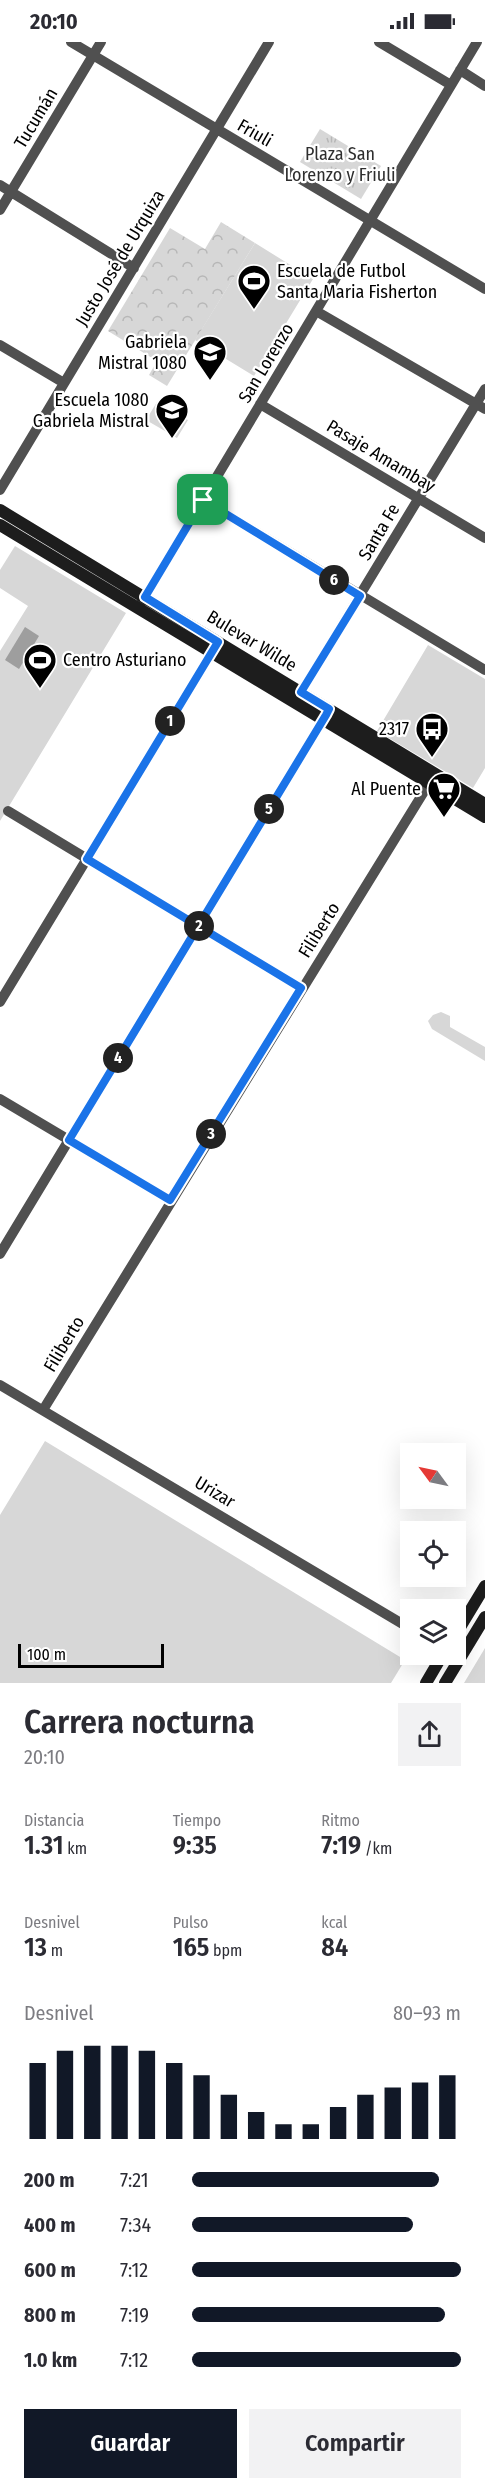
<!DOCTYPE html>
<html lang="es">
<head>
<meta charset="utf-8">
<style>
  body { margin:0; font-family:"Fira Sans Condensed",sans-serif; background:#f2f2f3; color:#2b2b33; height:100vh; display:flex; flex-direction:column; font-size:22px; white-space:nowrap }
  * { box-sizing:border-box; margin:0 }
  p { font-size:20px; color:#7c7c81 }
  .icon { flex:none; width:33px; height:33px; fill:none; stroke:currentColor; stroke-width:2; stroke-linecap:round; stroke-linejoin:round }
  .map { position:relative; height:1641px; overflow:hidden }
  .panel { display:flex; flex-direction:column; background:#fff; flex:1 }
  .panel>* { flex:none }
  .needle { width:39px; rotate:303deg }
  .fabs { position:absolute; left:400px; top:1401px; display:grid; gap:12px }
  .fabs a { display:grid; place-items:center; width:66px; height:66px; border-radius:0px; background:#fff; box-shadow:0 6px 24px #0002; font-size:30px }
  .scale { position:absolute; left:18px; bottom:15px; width:146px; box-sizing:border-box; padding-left:6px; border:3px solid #000; border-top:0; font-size:16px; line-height:21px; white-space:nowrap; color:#000; -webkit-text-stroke:4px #fff; paint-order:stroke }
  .pin { position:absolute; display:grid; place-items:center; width:51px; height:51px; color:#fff; margin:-26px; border-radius:12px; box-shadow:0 3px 9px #0006 }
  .km { position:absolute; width:30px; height:30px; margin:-15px; border-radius:50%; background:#222; color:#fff; font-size:16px; line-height:30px; text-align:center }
  .round { display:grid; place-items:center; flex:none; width:63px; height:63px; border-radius:0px; background:#f2f2f3 }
  .overview { display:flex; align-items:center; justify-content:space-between; height:102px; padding:0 24px }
  h1 { font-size:33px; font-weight:600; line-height:45px }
  .figures { display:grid; grid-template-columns:repeat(3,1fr); gap:9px; height:102px; padding:6px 24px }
  .figures div { display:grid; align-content:center }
  .figures b { font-size:26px; font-weight:600 }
  .figures small { font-size:16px; font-weight:400 }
  .figures p { font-size:16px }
  .chart { height:168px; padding:12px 24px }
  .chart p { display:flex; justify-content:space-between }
  .chart svg { width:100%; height:108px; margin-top:6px; stroke:#111827; stroke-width:6 }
  .cta { display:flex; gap:12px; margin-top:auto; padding:12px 24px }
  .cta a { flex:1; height:69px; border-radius:0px; background:#111827; color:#fff; font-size:24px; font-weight:600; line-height:69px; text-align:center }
  .cta a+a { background:#f2f2f3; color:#2b2b33 }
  ul { padding:0 24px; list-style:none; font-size:20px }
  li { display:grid; grid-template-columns:96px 72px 1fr; align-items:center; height:45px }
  li i { height:15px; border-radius:8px; background:#111827 }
  .status { display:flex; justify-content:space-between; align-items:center; height:42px; padding:0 30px; background:#fff; direction:ltr }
  .status svg { height:16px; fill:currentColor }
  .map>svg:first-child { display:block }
  .grass { fill:#d7d7d7 }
  .forest { fill:url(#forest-crowns) }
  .park { fill:url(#park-tufts) }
  .water { fill:#9e9e9e }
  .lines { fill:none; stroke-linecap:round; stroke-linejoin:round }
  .street { stroke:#505050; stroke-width:10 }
  .secondary { stroke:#1d1d1d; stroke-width:12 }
  .route-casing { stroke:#fff; stroke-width:12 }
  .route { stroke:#1a73e8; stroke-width:8 }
  .labels { text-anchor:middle; stroke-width:4.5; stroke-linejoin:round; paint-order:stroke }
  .street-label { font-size:18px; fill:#000; stroke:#fff }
  .park-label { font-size:18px; fill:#2e2e2e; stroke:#fff }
  .poi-label { font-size:18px; fill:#000; stroke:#fff; text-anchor:end }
</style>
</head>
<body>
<div class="status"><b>20:10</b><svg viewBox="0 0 49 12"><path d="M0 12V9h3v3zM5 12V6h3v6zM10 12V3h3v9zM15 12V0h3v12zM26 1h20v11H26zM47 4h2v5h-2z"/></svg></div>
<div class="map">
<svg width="485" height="1641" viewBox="0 0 485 1641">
  <defs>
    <pattern id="forest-crowns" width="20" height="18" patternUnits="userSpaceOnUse" patternTransform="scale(1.5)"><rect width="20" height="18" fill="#d7d7d7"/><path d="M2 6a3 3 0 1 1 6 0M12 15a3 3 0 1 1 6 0" fill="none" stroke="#b7b7b7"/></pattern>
    <pattern id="park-tufts" width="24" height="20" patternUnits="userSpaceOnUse" patternTransform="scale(1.5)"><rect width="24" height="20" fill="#d7d7d7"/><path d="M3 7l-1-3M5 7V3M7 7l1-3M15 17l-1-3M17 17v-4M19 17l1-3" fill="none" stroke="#b7b7b7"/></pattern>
  </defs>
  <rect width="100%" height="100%" fill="#fff"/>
  <path class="grass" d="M 255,201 L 313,237 L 254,334 L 195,298 Z
    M 157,360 L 188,378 L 177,396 L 146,378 Z
    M 15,504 L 126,571 L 0,779 L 0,609 L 28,564 L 0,546 L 0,528 Z
    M 428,603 L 485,637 L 485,726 L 473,746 L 377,689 Z
    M 441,970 L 450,974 L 450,985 L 485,1005 L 485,1019 L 432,987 L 428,979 L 433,973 Z
    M 45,1399 L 405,1618 L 391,1641 L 0,1641 L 0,1473 Z
    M 485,1606 L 485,1641 L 464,1641 Z"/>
  <path class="forest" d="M 221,180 L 255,201 L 167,344 L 149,333 L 157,319 L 108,289 L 170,186 L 205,207 Z"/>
  <path class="park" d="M 320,87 L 381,124 L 361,157 L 300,120 Z"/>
  <path class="water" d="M 25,585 L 39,594 L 19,627 L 5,618 Z"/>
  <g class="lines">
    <path class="street" d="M 71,0 L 485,247
      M 379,0 L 451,43
      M 460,28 L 485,44
      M 0,143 L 134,226
      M 0,168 L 101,0
      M 316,269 L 485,367
      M 0,303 L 64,341
      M 260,362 L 485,496
      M 0,448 L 269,0
      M 203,458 L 485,628
      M 140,563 L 477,0
      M 301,650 L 485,347
      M 8,769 L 301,946
      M 0,960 L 216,604
      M 0,1057 L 170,1158
      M 0,1212 L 327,671
      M 0,1343 L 411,1587
      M 43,1368 L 433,735"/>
    <path class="secondary" d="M 0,468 L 485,762
      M 0,483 L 485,775
      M 456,1592 L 485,1544
      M 426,1641 L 443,1612
      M 445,1641 L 485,1575"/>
  </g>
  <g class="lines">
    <defs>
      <path id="route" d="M 203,458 L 145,555 L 218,600 L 87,817 L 301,946 L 170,1158 L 69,1098 C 155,956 240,814 326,673 L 329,667 L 301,650 L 360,554 L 203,458"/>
    </defs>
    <use href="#route" class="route-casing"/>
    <use href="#route" class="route"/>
  </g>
  <defs>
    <symbol id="stadium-pin" viewBox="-11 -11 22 30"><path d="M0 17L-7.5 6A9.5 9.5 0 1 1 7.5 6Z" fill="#000" stroke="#fff"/><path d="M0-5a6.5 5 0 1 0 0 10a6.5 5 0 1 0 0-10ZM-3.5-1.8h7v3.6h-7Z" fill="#fff"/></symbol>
    <symbol id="school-pin" viewBox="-11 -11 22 30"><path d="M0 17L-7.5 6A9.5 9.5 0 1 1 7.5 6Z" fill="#000" stroke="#fff"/><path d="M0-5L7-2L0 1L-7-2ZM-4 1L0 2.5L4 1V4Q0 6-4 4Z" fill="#fff"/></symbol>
    <symbol id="bus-pin" viewBox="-11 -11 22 30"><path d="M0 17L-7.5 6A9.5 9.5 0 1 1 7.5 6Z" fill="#000" stroke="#fff"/><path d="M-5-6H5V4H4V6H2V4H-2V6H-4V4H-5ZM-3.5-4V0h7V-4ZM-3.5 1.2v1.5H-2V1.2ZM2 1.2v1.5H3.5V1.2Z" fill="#fff"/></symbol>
    <symbol id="supermarket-pin" viewBox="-11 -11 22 30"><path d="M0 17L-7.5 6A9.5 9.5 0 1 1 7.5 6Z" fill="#000" stroke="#fff"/><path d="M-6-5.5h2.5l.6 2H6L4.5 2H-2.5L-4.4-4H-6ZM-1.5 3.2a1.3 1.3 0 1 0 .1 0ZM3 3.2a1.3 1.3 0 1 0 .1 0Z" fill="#fff"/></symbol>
  </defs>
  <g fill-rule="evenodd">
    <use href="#stadium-pin" x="235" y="220" width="38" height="52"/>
    <use href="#school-pin" x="191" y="291" width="38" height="52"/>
    <use href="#school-pin" x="153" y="349" width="38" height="52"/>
    <use href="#stadium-pin" x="21" y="599" width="38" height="52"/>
    <use href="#bus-pin" x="413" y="668" width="38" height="52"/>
    <use href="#supermarket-pin" x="425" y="728" width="38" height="52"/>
  </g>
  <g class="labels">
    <g class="street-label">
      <text transform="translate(36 76) rotate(-59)" y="6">Tucumán</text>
      <text transform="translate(255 91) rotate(30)" y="6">Friuli</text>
      <text transform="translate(120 216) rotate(-59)" y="6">Justo José de Urquiza</text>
      <text transform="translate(266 321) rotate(-59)" y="6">San Lorenzo</text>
      <text transform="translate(381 414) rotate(31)" y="6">Pasaje Amambay</text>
      <text transform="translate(379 490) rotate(-59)" y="6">Santa Fe</text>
      <text transform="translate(252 599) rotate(31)" y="6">Bulevar Wilde</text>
      <text transform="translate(319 888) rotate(-58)" y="6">Filiberto</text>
      <text transform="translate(64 1302) rotate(-59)" y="6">Filiberto</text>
      <text transform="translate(215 1450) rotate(31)" y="6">Urizar</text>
    </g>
    <g class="park-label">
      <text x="340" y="118">Plaza San<tspan x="340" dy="21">Lorenzo y Friuli</tspan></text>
    </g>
    <g class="poi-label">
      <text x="277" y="235" text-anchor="start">Escuela de Futbol<tspan x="277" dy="21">Santa Maria Fisherton</tspan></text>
      <text x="187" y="306">Gabriela<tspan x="187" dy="21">Mistral 1080</tspan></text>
      <text x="149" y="364">Escuela 1080<tspan x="149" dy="21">Gabriela Mistral</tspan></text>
      <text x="63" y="624" text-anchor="start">Centro Asturiano</text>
      <text x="409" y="693">2317</text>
      <text x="421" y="753">Al Puente</text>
    </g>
  </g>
</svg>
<div class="fabs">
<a><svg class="needle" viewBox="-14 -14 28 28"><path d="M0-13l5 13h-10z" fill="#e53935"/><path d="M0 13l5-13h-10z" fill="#7c7c81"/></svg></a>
<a><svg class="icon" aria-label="locate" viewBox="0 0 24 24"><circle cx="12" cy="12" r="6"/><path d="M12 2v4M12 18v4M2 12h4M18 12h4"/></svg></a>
<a><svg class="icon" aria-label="layers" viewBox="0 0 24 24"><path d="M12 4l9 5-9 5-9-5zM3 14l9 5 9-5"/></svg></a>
</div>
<div class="scale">100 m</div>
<div class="pin" style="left:203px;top:458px;background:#1e9e55"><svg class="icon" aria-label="arrive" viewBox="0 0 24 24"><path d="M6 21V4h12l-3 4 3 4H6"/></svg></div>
<b class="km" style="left:170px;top:679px">1</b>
<b class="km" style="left:199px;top:884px">2</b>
<b class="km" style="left:211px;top:1092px">3</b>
<b class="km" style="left:118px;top:1016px">4</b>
<b class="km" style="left:269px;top:767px">5</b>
<b class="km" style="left:334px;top:538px">6</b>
</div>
<section class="panel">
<div class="overview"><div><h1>Carrera nocturna</h1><p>20:10</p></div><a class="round"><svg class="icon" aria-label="share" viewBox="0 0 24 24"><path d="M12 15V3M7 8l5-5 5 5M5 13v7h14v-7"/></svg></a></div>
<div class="figures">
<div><p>Distancia</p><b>1.31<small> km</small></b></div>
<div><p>Tiempo</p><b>9:35</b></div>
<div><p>Ritmo</p><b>7:19<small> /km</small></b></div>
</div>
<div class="figures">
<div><p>Desnivel</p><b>13<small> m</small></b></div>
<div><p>Pulso</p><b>165<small> bpm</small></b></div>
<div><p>kcal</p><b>84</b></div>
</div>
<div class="chart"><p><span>Desnivel</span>80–93 m</p>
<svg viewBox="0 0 160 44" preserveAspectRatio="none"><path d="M5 44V13M15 44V8M25 44V6M35 44V6M45 44V8M55 44V13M65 44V18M75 44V26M85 44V33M95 44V38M105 44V38M115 44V31M125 44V26M135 44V23M145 44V21M155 44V18"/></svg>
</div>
<ul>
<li><b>200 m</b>7:21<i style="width:92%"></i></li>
<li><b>400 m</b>7:34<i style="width:82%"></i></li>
<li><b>600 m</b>7:12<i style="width:100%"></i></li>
<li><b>800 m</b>7:19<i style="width:94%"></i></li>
<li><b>1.0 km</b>7:12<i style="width:100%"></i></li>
</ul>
<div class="cta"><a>Guardar</a><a>Compartir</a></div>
</section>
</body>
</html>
